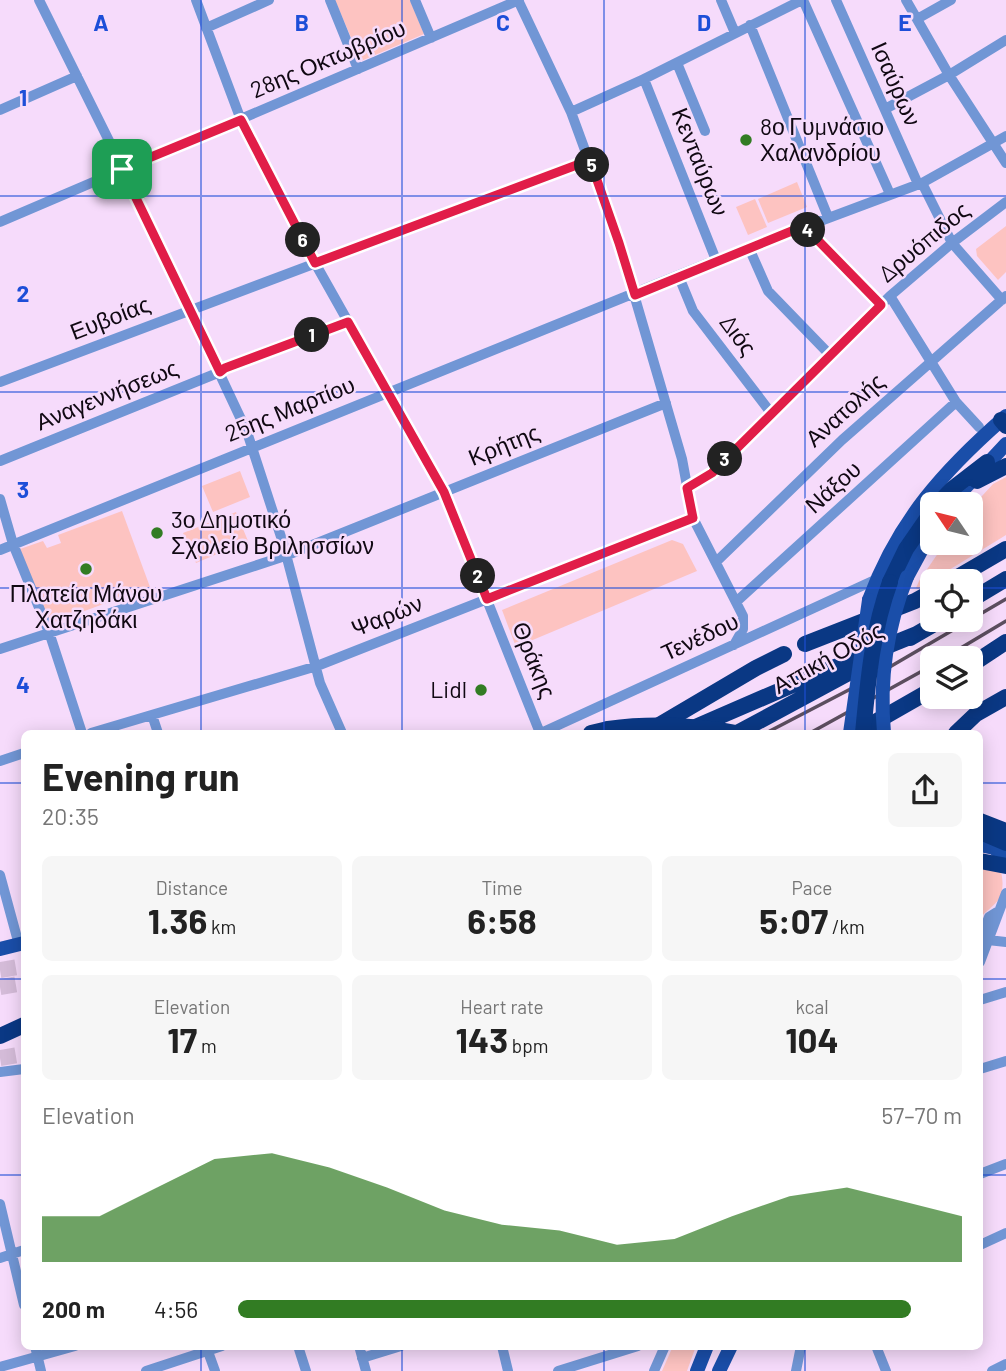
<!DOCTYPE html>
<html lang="en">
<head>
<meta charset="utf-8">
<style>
  body { margin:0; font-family:Barlow,sans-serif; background:#f6f6f6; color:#222; height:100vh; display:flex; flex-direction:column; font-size:26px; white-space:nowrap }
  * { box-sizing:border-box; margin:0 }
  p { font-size:23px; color:#767676 }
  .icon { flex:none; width:38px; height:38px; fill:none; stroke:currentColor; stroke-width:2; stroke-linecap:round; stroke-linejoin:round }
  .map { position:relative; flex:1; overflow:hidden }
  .details { position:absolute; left:21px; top:730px; width:962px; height:620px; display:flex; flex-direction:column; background:#fff; border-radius:10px; box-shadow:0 4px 18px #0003 }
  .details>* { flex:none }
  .needle { width:46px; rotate:305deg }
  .buttons { position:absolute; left:920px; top:492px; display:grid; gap:14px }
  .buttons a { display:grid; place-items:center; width:63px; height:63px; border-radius:10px; background:#fff; box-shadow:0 4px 18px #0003; font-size:35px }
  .pin { position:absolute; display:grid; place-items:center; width:60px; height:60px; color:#fff; margin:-30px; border-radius:14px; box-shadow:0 4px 10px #0006 }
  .km { position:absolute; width:35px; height:35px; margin:-18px; border-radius:50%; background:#222; color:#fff; font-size:19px; line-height:35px; text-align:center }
  .round { display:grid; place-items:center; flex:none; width:74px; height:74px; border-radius:10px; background:#f6f6f6 }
  .headline { display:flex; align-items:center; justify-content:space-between; height:119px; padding:0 21px }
  h1 { font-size:38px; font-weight:700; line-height:52px }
  .metrics { display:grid; grid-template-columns:repeat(3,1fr); gap:10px; height:119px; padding:7px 21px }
  .metrics div { display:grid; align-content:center; border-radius:10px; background:#f6f6f6; text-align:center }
  .metrics b { font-size:35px; font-weight:700 }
  .metrics small { font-size:19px; font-weight:400 }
  .metrics p { font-size:19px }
  .chart { height:196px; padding:14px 21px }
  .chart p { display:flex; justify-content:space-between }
  .chart svg { width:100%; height:126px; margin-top:7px; fill:#327c23; opacity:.7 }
  ul { padding:0 21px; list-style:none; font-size:23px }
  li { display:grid; grid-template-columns:112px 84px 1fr; align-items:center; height:52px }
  li i { height:18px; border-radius:9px; background:#327c23 }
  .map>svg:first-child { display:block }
  .green { fill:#fdc3c1 }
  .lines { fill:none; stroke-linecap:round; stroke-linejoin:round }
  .highway-tunnel { stroke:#d4bbd8; stroke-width:16; stroke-dasharray:16 8; stroke-linecap:butt }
  .minor { stroke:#7196d5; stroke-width:10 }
  .major { stroke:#1a4ea9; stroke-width:14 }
  .highway { stroke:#0a3884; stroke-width:16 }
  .rail { stroke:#5c4e5f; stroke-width:3.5 }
  .major-bridge { stroke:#1a4ea9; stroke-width:14 }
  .highway-bridge { stroke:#0a3884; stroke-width:16 }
  .route-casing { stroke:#fff; stroke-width:14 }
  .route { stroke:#e11d48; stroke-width:9 }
  .grid { fill:none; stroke:#1d4ed8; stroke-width:2; stroke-opacity:0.55 }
  .poi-dot { fill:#327c23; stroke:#f6dbfb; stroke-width:2.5 }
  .labels { text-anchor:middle; stroke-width:5; stroke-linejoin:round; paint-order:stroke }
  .street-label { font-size:23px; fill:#100812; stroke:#f6dbfb }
  .poi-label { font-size:23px; fill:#100812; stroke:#f6dbfb; text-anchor:start }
  .grid-label { font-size:23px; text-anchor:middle; font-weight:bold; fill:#1d4ed8; stroke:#f6dbfb; stroke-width:5; stroke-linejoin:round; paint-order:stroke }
</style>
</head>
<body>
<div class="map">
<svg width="1006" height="1371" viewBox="0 0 1006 1371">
  <rect width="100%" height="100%" fill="#f6dbfb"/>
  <path class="green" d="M 335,0 L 410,0 L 424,34 L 361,61 Z
    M 797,182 L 807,207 L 768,223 L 758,199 Z
    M 755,199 L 767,227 L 748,235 L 736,207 Z
    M 1006,226 L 1006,272 L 998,280 L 977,256 L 976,249 Z
    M 240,471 L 250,497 L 213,512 L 202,486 Z
    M 1006,477 L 1006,535 L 918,589 L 916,588 L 919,581 L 945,543 L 971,542 L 971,508 L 993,484 Z
    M 122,511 L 150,587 L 49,624 L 20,549 L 43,541 L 47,548 L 61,543 L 58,535 Z
    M 236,512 L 248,541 L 196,563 L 183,533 Z
    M 672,540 L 683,544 L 697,571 L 516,647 L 502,610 Z
    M 982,853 C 1002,858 1006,881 1000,898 C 994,906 986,911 980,918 L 980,854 Z
    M 673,1346 L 696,1346 L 687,1371 L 662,1371 Z"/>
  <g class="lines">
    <path class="highway-tunnel" d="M 0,970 L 24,966
      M 0,987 L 24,983
      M 0,1058 L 24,1054"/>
    <path class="minor" d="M 39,0 L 129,181 L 247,432 L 283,543 L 320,683 L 342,733
      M 196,0 L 241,120 L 315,263 L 444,492 L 540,733
      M 330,0 L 358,69
      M 415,0 L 431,38
      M 518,0 L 571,112 L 619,243 L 682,459 L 693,518 L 743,616 L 743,629 L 734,645
      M 721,0 L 735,33
      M 803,0 L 890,194
      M 836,0 L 918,184
      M 906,0 L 949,75 L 1006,163
      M 917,19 L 951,0
      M 750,25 L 828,217
      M 206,28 L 269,0
      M 677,63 L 705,131
      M 644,79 L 716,260
      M 885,109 L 949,75 L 1006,40
      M 0,110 L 77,76
      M 571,112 L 644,79 L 802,0
      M 922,183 L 952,243 L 1002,300
      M 0,222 L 519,0
      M 804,226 L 881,305
      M 749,248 L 768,291 L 830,355
      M 679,277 L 693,311 L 771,413
      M 890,296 L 956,402 L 979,427
      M 0,382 L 590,160
      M 0,461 L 220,372 L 225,368 L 348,322
      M 687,488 L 712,473 L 890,296 L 952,243 L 1006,202
      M 0,499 L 13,544 L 49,632 L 82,733
      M 0,550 L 716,260 L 922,183 L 1006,136
      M 716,562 L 842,440 L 1006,296
      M 736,602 L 956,402
      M 0,649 L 285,556 L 666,403
      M 152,715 L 158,733
      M 91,733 L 317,666 L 693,518
      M 541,733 L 877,579
      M 0,761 L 24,753
      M 0,875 L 19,945
      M 988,940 L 1006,942
      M 985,948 L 981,938 L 989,917 L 997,912
      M 980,962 L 1006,893
      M 980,1000 L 1006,992
      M 980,1069 L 1006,1061
      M 0,1072 L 24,1069
      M 980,1174 L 1006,1164
      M 0,1204 L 24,1305
      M 980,1245 L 1006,1233
      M 0,1258 L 24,1250
      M 35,1346 L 41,1371
      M 206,1346 L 215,1371
      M 298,1346 L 306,1371
      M 359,1346 L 366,1371
      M 502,1346 L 508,1371
      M 876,1346 L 886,1371
      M 362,1358 L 401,1346
      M 0,1367 L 75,1346
      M 146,1371 L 222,1346
      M 558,1371 L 638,1346
      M 654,1371 L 665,1346
      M 796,1371 L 801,1346
      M 992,1371 L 1006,1364"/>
    <path class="major" d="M 950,504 L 1006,444
      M 907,577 L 933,529
      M 869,600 C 898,521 944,470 1006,416
      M 980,845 L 994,848 L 1006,858
      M 0,949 L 24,943
      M 697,1371 L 707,1346
      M 719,1371 L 731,1346"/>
    <path class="highway" d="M 1001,420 L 1006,426
      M 977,481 L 1006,466
      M 938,504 L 952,489 L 987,462
      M 951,581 L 1006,549
      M 890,582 L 906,549 L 933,510
      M 971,600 L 1006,579
      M 910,638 L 941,620
      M 805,644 L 915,601 L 933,591
      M 971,665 L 1006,642
      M 656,727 L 756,668 L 784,654
      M 693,728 L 818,674 L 917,634
      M 591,733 L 608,729
      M 737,733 L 869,662
      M 856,733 L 933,689
      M 956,733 L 976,714 L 1006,697
      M 980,821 L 1006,831
      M 980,832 L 1006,843
      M 980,861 L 1006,866
      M 0,1036 L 24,1025"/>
    <path class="rail" d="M 944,658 L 1006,621
      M 766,733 L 864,682 L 1006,599
      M 810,733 L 933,665"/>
    <path class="major-bridge" d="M 850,733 L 869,600
      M 884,733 C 879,679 887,627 907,577"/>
    <path class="highway-bridge" d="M 608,729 C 652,723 693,725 736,733
      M 863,733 C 868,682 872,631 890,582"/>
  </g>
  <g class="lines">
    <defs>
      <path id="route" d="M 241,120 L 315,263 L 590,160 L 619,243 L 635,295 L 804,226 L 881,305 L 712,473 L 687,488 L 693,518 L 487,599 L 444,492 L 348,322 L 225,368 L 220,372 L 122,169 Z"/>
    </defs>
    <use href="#route" class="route-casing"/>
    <use href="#route" class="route"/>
  </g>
  <path class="grid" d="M 201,0 L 201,733M 402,0 L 402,733M 604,0 L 604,733M 805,0 L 805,733M 0,196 L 1006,196M 0,392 L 1006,392M 0,588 L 933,588M 971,588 L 1006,588M 0,783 L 24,783M 980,783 L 1006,783M 0,979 L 24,979M 980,979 L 1006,979M 0,1175 L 24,1175M 980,1175 L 1006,1175M 201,1346 L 201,1371M 402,1346 L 402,1371M 604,1346 L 604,1371M 805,1346 L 805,1371"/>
  <g class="poi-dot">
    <circle cx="746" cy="140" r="7"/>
    <circle cx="157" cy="533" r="7"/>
    <circle cx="86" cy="569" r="7"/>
    <circle cx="481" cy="690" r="7"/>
  </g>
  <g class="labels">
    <g class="street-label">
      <text transform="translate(328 59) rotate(-23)" y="8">28ης Οκτωβρίου</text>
      <text transform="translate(896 84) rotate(66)" y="8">Ισαύρων</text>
      <text transform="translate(700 162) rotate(68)" y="8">Κενταύρων</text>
      <text transform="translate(924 242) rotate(-40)" y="8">Δρυόπιδος</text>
      <text transform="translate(110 318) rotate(-21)" y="8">Ευβοίας</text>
      <text transform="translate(738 335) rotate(53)" y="8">Διός</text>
      <text transform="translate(107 395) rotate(-22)" y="8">Αναγεννήσεως</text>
      <text transform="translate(290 409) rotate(-22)" y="8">25ης Μαρτίου</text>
      <text transform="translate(845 410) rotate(-42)" y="8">Ανατολής</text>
      <text transform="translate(504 445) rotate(-22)" y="8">Κρήτης</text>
      <text transform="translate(833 487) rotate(-42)" y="8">Νάξου</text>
      <text transform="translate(387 616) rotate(-22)" y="8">Ψαρών</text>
      <text transform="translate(700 637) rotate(-25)" y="8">Τενέδου</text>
      <text transform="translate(828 658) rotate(-29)" y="8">Αττική Οδός</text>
      <text transform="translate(534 660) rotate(68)" y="8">Θράκης</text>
    </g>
    <g class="poi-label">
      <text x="760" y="135">8ο Γυμνάσιο<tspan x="760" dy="26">Χαλανδρίου</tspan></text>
      <text x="171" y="528">3ο Δημοτικό<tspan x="171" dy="26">Σχολείο Βριλησσίων</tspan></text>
      <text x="86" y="602" text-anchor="middle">Πλατεία Μάνου<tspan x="86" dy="26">Χατζηδάκι</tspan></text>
      <text x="467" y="698" text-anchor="end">Lidl</text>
    </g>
  </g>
  <g class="grid-label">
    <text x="101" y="31">A</text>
    <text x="302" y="31">B</text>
    <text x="503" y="31">C</text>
    <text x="704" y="31">D</text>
    <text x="905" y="31">E</text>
    <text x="23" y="106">1</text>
    <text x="23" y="302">2</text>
    <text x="23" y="498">3</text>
    <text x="23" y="693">4</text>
  </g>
</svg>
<div class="buttons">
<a><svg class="needle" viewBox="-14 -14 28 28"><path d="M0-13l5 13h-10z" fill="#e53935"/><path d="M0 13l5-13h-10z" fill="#767676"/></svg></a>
<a><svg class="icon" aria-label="locate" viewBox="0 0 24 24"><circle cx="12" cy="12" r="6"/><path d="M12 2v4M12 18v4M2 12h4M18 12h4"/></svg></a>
<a><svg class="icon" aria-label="layers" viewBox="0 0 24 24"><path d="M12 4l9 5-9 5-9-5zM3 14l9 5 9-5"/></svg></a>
</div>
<div class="pin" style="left:122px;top:169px;background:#1e9e55"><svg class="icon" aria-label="arrive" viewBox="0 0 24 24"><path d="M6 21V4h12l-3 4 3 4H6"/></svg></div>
<b class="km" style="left:312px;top:335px">1</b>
<b class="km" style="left:478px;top:576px">2</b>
<b class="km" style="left:725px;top:459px">3</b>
<b class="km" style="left:808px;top:230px">4</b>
<b class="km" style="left:592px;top:165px">5</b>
<b class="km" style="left:303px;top:240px">6</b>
<section class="details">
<div class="headline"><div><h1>Evening run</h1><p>20:35</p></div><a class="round"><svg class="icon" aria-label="share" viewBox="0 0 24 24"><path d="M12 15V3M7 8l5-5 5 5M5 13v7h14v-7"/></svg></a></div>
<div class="metrics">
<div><p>Distance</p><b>1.36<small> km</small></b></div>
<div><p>Time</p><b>6:58</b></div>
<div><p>Pace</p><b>5:07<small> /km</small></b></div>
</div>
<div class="metrics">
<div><p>Elevation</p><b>17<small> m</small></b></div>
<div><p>Heart rate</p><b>143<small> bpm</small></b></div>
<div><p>kcal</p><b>104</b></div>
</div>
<div class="chart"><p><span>Elevation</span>57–70 m</p>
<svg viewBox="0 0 160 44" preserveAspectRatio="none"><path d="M0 44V28L10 28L20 18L30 8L40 6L50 11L60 18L70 26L80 31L90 33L100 38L110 36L120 28L130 21L140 18L150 23L160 28V44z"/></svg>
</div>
<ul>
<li><b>200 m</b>4:56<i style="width:93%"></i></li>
</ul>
</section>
</div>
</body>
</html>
